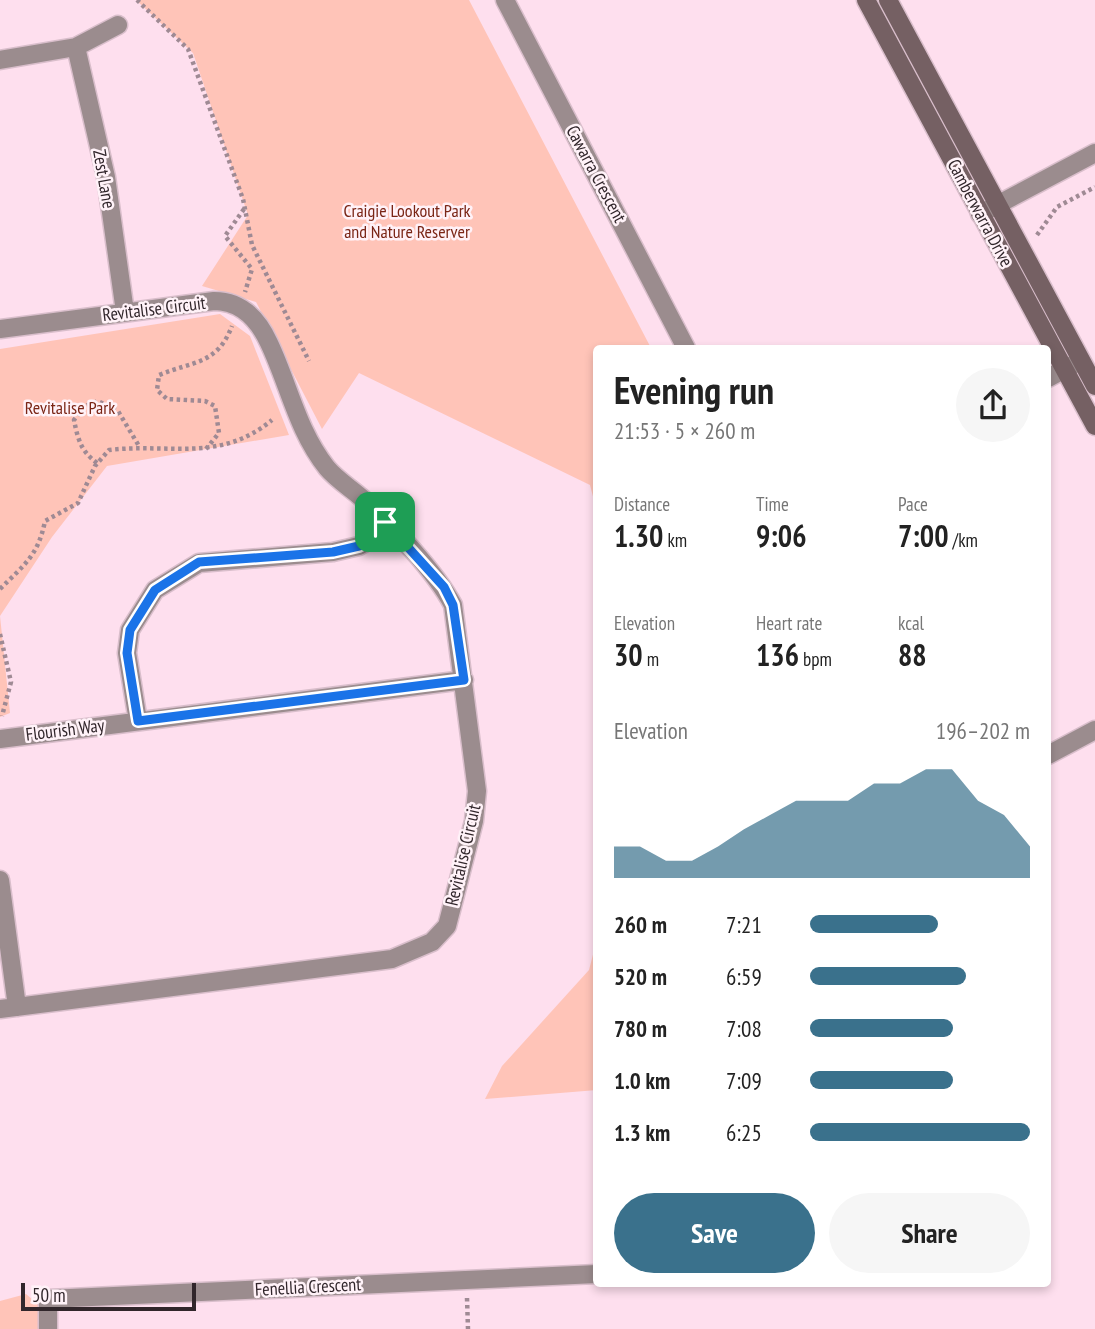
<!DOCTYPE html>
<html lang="en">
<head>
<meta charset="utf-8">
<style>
  body { margin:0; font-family:"PT Sans Narrow",sans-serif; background:#f6f6f6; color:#222; height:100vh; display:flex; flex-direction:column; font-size:26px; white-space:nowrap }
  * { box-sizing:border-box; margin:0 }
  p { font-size:23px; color:#767676 }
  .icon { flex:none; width:38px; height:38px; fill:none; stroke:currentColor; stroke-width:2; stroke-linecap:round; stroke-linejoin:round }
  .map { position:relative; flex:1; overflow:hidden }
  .drawer { position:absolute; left:593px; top:345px; width:458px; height:942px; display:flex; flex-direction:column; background:#fff; border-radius:7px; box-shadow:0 4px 10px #0003 }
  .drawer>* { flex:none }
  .scale { position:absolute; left:21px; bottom:18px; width:175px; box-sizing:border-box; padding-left:7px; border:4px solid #31262b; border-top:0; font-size:19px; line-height:24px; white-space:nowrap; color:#31262b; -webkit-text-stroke:5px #fff2f8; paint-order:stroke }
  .pin { position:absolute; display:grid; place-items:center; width:60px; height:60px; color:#fff; margin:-30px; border-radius:14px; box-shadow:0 4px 10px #0006 }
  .round { display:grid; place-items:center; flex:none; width:74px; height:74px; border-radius:37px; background:#f6f6f6 }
  .headline { display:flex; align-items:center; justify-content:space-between; height:119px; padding:0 21px }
  h1 { font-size:38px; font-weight:800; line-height:52px }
  .figures { display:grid; grid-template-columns:repeat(3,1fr); gap:10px; height:119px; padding:7px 21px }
  .figures div { display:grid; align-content:center }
  .figures b { font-size:30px; font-weight:800 }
  .figures small { font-size:19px; font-weight:400 }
  .figures p { font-size:19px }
  .chart { height:196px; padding:14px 21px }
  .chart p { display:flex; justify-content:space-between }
  .chart svg { width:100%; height:126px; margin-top:7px; fill:#3a718c; opacity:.7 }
  .primary-button { display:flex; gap:14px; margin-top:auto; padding:14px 21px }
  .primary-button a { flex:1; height:80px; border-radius:42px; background:#3a718c; color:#fff; font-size:28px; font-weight:800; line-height:80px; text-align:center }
  .primary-button a+a { background:#f6f6f6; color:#222 }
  ul { padding:0 21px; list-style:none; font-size:23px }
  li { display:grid; grid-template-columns:112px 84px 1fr; align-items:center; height:52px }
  li i { height:18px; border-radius:9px; background:#3a718c }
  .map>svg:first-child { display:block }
  .green { fill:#ffc4b8 }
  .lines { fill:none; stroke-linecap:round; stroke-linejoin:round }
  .street-casing { stroke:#d9becb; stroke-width:21 }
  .secondary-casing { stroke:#d9becb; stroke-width:21 }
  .path { stroke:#9f8a94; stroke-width:4.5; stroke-dasharray:3.5 3.5; stroke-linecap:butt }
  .street { stroke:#9b8c8e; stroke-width:18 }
  .secondary { stroke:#756063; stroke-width:18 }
  .route-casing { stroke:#fff; stroke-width:14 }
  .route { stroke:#1a73e8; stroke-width:9 }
  .labels { text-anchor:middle; stroke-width:5; stroke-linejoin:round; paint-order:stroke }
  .street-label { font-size:18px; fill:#31262b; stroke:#fff2f8 }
  .park-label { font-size:18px; fill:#7a2515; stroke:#fff2f8 }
</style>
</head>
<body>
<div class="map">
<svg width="1095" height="1329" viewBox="0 0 1095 1329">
  <rect width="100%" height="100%" fill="#fedfee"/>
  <path class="green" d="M 136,0 L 469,0 L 651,348 L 597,348 L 597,512 L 590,485 L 359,373 L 322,429 L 256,302 L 202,286 L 248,215 L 193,53 Z
    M 220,314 L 250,336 L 289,435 L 107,466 L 52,537 L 0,616 L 10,713 L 0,717 L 0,349 Z
    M 597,939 L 597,1090 L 485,1099 L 502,1066 L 589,970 Z
    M 26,1294 L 39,1305 L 39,1329 L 0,1329 L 0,1301 Z"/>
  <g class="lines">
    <defs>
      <path id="street" d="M 505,0 L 686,348
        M 76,47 L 106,177 L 125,312
        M 0,60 L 76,47 L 118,25
        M 980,214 L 1095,153
        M 0,329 L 214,301 C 241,301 258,319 269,343 C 289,385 297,430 327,468 C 337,480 352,489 363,499 C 392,526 435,571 453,605 L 477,791 L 474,821 L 447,926 L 432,942 L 392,959 L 0,1009
        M 1048,378 L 1078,362
        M 138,721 L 127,653 L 130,630 L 155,590 L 199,563 L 333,552 L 359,546 L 373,538 L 385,522
        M 0,739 L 464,680
        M 1048,755 L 1095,730
        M 0,880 L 17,1007
        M 48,1329 L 48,1299 L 597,1274"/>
      <path id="secondary" d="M 866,0 L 1095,426
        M 888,0 L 1095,386"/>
    </defs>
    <use href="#street" class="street-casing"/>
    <use href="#secondary" class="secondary-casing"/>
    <path class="path" d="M 137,0 L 188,49 L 243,199 L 252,245 L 309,361
      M 244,209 L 225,236 L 252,269 L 245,292
      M 1037,235 L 1057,207 L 1095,187
      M 206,449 L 219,433 L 215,406 L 205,401 L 167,399 L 157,390 L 159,375 C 193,361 217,365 232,326
      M 97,463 C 81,451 78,440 74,420 L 85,406 L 98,401 L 118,411 L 139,446
      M 0,589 C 24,565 38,556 45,521 L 78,503 L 95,466 L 109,450 C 169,443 220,463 272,420
      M 0,634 L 11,682 L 2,716
      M 467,1298 L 468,1329"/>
    <use href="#street" class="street"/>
    <use href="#secondary" class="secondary"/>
  </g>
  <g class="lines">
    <defs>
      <path id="route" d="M 385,522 L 444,587 L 453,605 L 464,680 L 138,721 L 127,653 L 130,630 L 155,590 L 199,562 L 333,552 L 359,546 L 373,538 Z"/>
    </defs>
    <use href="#route" class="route-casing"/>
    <use href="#route" class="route"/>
  </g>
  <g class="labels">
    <g class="street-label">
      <text transform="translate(596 174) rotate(62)" y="6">Cawarra Crescent</text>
      <text transform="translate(104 179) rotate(80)" y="6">Zest Lane</text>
      <text transform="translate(980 213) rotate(62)" y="6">Camberwarra Drive</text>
      <text transform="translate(154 309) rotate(-7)" y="6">Revitalise Circuit</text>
      <text transform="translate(65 730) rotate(-7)" y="6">Flourish Way</text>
      <text transform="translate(463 855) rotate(-77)" y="6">Revitalise Circuit</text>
      <text transform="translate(308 1287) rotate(-3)" y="6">Fenellia Crescent</text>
    </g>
    <g class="park-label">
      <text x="407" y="217">Craigie Lookout Park<tspan x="407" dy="21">and Nature Reserver</tspan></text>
      <text x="70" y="414">Revitalise Park</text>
    </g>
  </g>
</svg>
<div class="scale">50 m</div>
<div class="pin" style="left:385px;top:522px;background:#1e9e55"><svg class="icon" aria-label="arrive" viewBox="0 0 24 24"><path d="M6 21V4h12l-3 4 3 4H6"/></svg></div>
<section class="drawer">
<div class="headline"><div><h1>Evening run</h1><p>21:53 · 5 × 260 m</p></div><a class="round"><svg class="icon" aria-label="share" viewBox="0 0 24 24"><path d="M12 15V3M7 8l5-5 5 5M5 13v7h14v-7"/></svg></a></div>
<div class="figures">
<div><p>Distance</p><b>1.30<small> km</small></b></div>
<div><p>Time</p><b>9:06</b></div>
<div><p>Pace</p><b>7:00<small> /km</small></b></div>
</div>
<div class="figures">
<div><p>Elevation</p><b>30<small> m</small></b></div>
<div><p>Heart rate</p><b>136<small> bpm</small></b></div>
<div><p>kcal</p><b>88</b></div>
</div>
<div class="chart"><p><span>Elevation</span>196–202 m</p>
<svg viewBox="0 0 160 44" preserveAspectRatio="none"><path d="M0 44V33L10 33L20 38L30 38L40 33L50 27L60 22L70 17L80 17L90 17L100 11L110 11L120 6L130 6L140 17L150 22L160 33V44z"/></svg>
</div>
<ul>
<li><b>260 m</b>7:21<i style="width:58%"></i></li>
<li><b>520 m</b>6:59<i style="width:71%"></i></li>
<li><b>780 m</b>7:08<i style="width:65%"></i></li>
<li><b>1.0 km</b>7:09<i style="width:65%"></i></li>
<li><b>1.3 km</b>6:25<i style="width:100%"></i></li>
</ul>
<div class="primary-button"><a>Save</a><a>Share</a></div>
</section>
</div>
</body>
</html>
